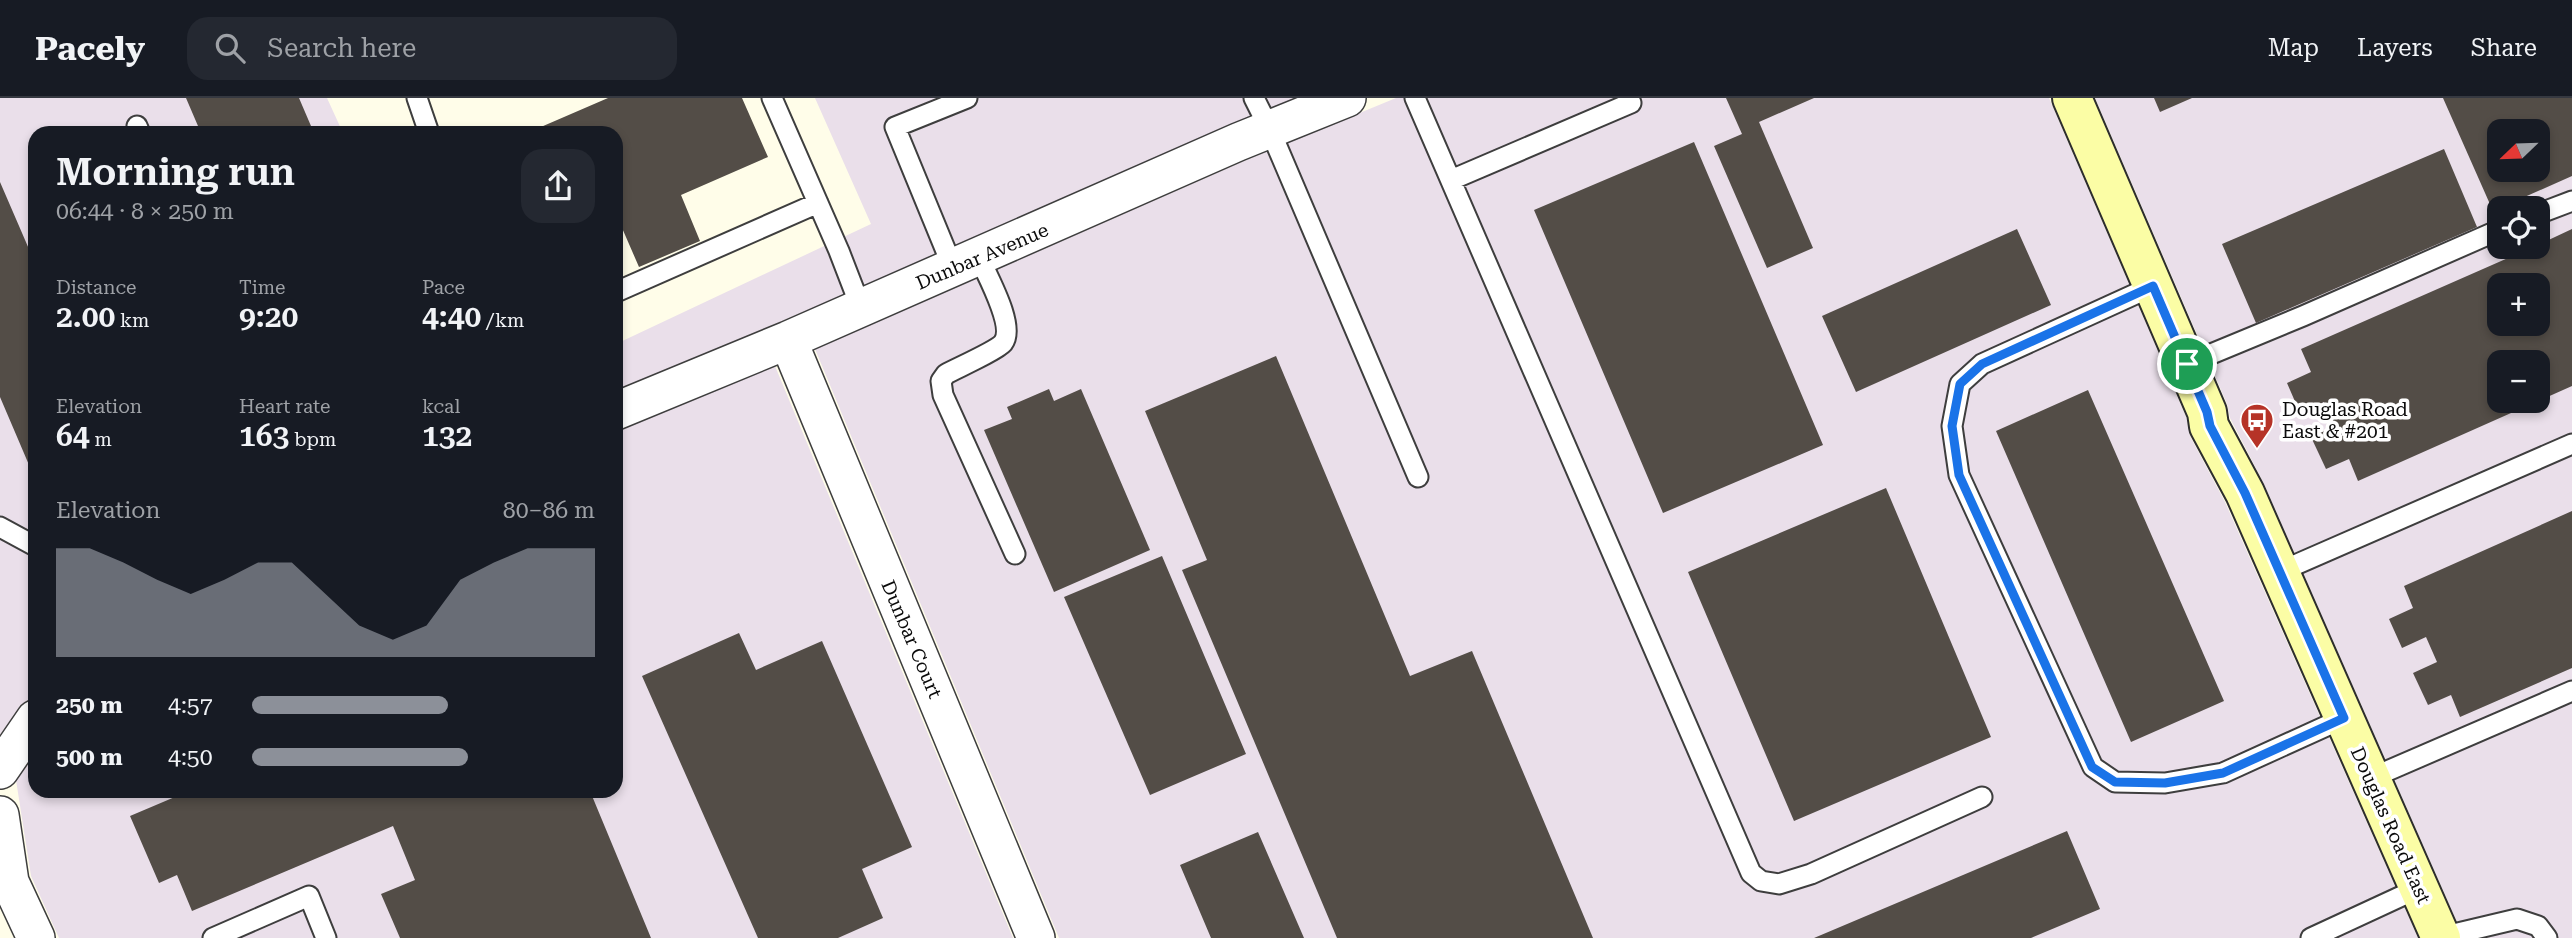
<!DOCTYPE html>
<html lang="en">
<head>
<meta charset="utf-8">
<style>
  body { margin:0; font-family:"Roboto Serif",serif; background:#242831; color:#f1f3f6; height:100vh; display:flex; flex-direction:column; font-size:26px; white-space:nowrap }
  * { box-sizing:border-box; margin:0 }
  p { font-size:23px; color:#9ea1a6 }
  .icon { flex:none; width:38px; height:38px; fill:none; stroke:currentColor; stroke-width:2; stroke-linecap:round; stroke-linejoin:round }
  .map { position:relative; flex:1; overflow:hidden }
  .details { position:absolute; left:28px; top:28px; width:595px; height:672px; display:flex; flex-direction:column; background:#171b24; border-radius:21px; box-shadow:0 4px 10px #0003 }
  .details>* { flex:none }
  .needle { width:46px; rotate:247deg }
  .controls { position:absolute; left:2487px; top:21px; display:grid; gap:14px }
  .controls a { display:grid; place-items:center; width:63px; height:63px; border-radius:14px; background:#171b24; box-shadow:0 4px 10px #0003; font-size:35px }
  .pin { position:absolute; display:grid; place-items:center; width:60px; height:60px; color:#fff; margin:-30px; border:4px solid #fff; border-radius:50%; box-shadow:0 2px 7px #0007 }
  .round { display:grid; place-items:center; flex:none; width:74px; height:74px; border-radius:21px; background:#242831 }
  .overview { display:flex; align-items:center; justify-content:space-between; height:119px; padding:0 28px }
  h1 { font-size:38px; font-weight:600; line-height:52px }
  .figures { display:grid; grid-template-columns:repeat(3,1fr); gap:10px; height:119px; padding:7px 28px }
  .figures div { display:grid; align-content:center }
  .figures b { font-size:30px; font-weight:600 }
  .figures small { font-size:19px; font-weight:400 }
  .figures p { font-size:19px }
  .chart { height:196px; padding:14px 28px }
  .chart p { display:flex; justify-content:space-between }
  .chart svg { width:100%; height:126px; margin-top:7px; fill:#8c9099; opacity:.7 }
  ul { padding:0 28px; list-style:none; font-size:23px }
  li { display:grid; grid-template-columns:112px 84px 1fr; align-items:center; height:52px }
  li i { height:18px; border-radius:9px; background:#8c9099 }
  header { display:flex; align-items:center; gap:42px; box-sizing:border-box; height:98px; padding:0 35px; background:#171b24; border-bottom:2px solid #363941 }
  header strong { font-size:33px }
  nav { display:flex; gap:38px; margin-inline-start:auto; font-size:24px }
  .search { width:490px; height:63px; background:#242831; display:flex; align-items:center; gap:18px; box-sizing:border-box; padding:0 24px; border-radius:21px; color:#9ea1a6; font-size:26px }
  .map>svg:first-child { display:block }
  .industrial { fill:#eadfea; fill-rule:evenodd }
  .building { fill:#534d47; fill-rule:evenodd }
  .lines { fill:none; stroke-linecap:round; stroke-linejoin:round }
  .lane-casing { stroke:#3e3e3e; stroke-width:23 }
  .street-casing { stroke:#3e3e3e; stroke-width:40 }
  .secondary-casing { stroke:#2d2d2d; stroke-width:42 }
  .lane { stroke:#fff; stroke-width:19 }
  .street { stroke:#fff; stroke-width:37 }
  .secondary { stroke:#fbfda5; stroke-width:38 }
  .route-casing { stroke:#fff; stroke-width:14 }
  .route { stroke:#1a73e8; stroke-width:9 }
  .labels { text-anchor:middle; stroke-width:7; stroke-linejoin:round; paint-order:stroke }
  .street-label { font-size:19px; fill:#0b0b0b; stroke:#fff }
  .poi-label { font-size:19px; fill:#0b0b0b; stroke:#fff; text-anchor:start }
</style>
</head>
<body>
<header>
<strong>Pacely</strong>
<div class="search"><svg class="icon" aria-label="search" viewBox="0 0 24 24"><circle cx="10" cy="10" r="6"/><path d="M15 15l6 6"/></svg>Search here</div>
<nav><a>Map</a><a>Layers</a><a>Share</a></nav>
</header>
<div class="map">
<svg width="2572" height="840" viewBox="0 0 2572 840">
  <rect width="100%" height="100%" fill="#fffde9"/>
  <path class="industrial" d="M 0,0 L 327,0 L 343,35 L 35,35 L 35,597 L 21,607 L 0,637 Z
    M 815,0 L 1296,0 L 780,224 L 616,292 L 616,246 L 871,126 Z
    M 1396,0 L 2049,0 L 2187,321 L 2190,338 L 2225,404 L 2418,840 L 1059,840 L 815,251 L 1246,62 Z
    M 2095,0 L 2572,0 L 2572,840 L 2464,840 L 2264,386 L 2230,320 L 2227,306 ZM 2499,33 L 2538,33 L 2538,72 L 2499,72 ZM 2499,110 L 2538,110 L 2538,149 L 2499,149 ZM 2499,187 L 2538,187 L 2538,226 L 2499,226 ZM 2499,264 L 2538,264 L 2538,303 L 2499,303 Z
    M 775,268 L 1013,840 L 59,840 L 31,778 L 16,682 L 35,655 L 35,693 L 616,693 L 616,333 Z"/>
  <path class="building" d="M 186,0 L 299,0 L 314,35 L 201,35 Z
    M 608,0 L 742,0 L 768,59 L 681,97 L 700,143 L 639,169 L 619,123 L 616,124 L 616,35 L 527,35 Z
    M 1726,0 L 1814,0 L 1759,24 L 1813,150 L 1767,170 L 1714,48 L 1742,36 Z
    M 2154,0 L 2192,0 L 2160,14 Z
    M 2443,0 L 2572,0 L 2572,78 L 2493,113 ZM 2499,33 L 2538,33 L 2538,72 L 2499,72 Z
    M 1694,44 L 1823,347 L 1663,415 L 1534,112 Z
    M 2444,51 L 2477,129 L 2256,225 L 2222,146 Z
    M 0,84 L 35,165 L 35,381 L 0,299 Z
    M 2017,131 L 2051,207 L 1856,294 L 1822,218 Z
    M 2572,131 L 2572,288 L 2358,383 L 2349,361 L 2326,371 L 2311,339 L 2335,328 L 2324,304 L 2300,315 L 2287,285 L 2311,274 L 2301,251 L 2533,149 L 2538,149 L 2538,147 ZM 2499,187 L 2538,187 L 2538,226 L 2499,226 ZM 2499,264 L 2538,264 L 2538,303 L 2499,303 Z
    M 1276,258 L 1410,578 L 1472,553 L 1593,840 L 1337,840 L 1182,472 L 1207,462 L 1145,313 Z
    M 1049,291 L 1054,303 L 1081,291 L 1150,452 L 1054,494 L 984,332 L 1012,321 L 1007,309 Z
    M 2088,292 L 2224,603 L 2131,644 L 1996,333 Z
    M 1886,390 L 1991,639 L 1794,723 L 1688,474 Z
    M 2572,413 L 2572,570 L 2460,619 L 2451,597 L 2428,607 L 2413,575 L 2437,564 L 2426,539 L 2402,550 L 2389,521 L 2413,510 L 2404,488 Z
    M 1162,458 L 1246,656 L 1150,697 L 1064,499 Z
    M 739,535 L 756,572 L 822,543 L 912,749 L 862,771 L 883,820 L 838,840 L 758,840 L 642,578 Z
    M 189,693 L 590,693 L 651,840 L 400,840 L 381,796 L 415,782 L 393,728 L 192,813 L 177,777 L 159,785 L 130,718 Z
    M 2067,733 L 2100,811 L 2031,840 L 1814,840 Z
    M 1258,734 L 1304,840 L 1211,840 L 1180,767 Z"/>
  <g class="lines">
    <defs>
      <path id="lane" d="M 417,0 L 429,35
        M 772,0 L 839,153 L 861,210
        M 1254,0 L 1270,32 L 1418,379
        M 1415,0 L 1751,775 L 1761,783 L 1779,786 L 1811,776 L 1982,699
        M 137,28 L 140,35
        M 1451,82 L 1631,5
        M 2538,116 L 2572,103
        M 979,159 C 987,178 1016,228 1003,245 C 996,253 957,270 946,276 L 941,283 L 943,297 L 1015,456
        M 953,170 L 895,29 L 967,0
        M 2153,188 L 1982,266 L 1960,286 L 1952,328 L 1959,377 L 2093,669 L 2115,684 L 2165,685 L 2223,675 L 2344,620
        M 616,194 L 818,105
        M 2187,266 L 2303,218 L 2499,132
        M 0,429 L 35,448
        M 2279,474 L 2572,346
        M 2371,680 L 2572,593
        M 2441,839 L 2517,821 L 2538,828 L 2547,840
        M 213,840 L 309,798 L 326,840
        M 2311,840 L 2419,790"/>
      <path id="street" d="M 788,242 L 1036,840
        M 616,313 L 788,242 L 1238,44 L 1347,0
        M 0,672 L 35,621
        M 0,717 L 10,784 L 36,840"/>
      <path id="secondary" d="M 2072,0 L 2207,314 L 2209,328 L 2245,395 L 2441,840"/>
    </defs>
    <use href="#lane" class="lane-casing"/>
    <use href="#street" class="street-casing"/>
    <use href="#secondary" class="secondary-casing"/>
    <use href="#lane" class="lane"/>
    <use href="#street" class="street"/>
    <use href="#secondary" class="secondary"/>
  </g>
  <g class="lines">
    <defs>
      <path id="route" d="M 2153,188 L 2207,314 L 2210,328 L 2245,395 L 2344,620 L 2223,675 L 2165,685 L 2115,684 L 2092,669 L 1959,377 L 1952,328 L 1960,286 L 1982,266 Z"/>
    </defs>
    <use href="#route" class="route-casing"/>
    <use href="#route" class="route"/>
  </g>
  <defs>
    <symbol id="bus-pin" viewBox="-11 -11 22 30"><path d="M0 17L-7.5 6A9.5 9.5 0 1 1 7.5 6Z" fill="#b63327" stroke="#fff"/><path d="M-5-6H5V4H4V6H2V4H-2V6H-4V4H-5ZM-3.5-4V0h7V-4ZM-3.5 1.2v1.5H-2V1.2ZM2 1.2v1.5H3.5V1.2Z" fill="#fff"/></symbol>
  </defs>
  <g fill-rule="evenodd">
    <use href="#bus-pin" x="2238" y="303" width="38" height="52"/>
  </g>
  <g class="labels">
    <g class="street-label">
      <text transform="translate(982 158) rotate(-23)" y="7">Dunbar Avenue</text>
      <text transform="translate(912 541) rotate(67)" y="7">Dunbar Court</text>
      <text transform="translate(2391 727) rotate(66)" y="7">Douglas Road East</text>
    </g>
    <g class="poi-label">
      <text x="2282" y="318">Douglas Road<tspan x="2282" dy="22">East &amp; #201</tspan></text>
    </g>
  </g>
</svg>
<div class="controls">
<a><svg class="needle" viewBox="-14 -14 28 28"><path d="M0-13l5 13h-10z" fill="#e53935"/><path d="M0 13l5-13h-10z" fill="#9ea1a6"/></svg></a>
<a><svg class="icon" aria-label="locate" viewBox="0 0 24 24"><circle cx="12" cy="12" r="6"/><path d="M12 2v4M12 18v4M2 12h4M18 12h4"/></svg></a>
<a>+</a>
<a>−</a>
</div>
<div class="pin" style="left:2187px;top:266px;background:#1e9e55"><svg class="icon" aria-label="arrive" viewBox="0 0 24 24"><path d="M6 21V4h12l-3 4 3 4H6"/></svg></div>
<section class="details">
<div class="overview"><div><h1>Morning run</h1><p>06:44 · 8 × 250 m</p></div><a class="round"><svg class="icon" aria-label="share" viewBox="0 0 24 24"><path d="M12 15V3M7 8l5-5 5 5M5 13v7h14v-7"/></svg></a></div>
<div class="figures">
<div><p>Distance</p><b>2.00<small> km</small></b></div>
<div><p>Time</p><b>9:20</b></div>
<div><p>Pace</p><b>4:40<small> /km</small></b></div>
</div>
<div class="figures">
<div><p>Elevation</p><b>64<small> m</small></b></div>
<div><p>Heart rate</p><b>163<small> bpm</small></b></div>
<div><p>kcal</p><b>132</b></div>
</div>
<div class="chart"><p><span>Elevation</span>80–86 m</p>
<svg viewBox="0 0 160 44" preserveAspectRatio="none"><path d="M0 44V6L10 6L20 11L30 17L40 22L50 17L60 11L70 11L80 22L90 33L100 38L110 33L120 17L130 11L140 6L150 6L160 6V44z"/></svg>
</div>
<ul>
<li><b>250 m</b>4:57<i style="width:57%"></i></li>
<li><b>500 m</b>4:50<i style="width:63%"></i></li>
</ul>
</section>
</div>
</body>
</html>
